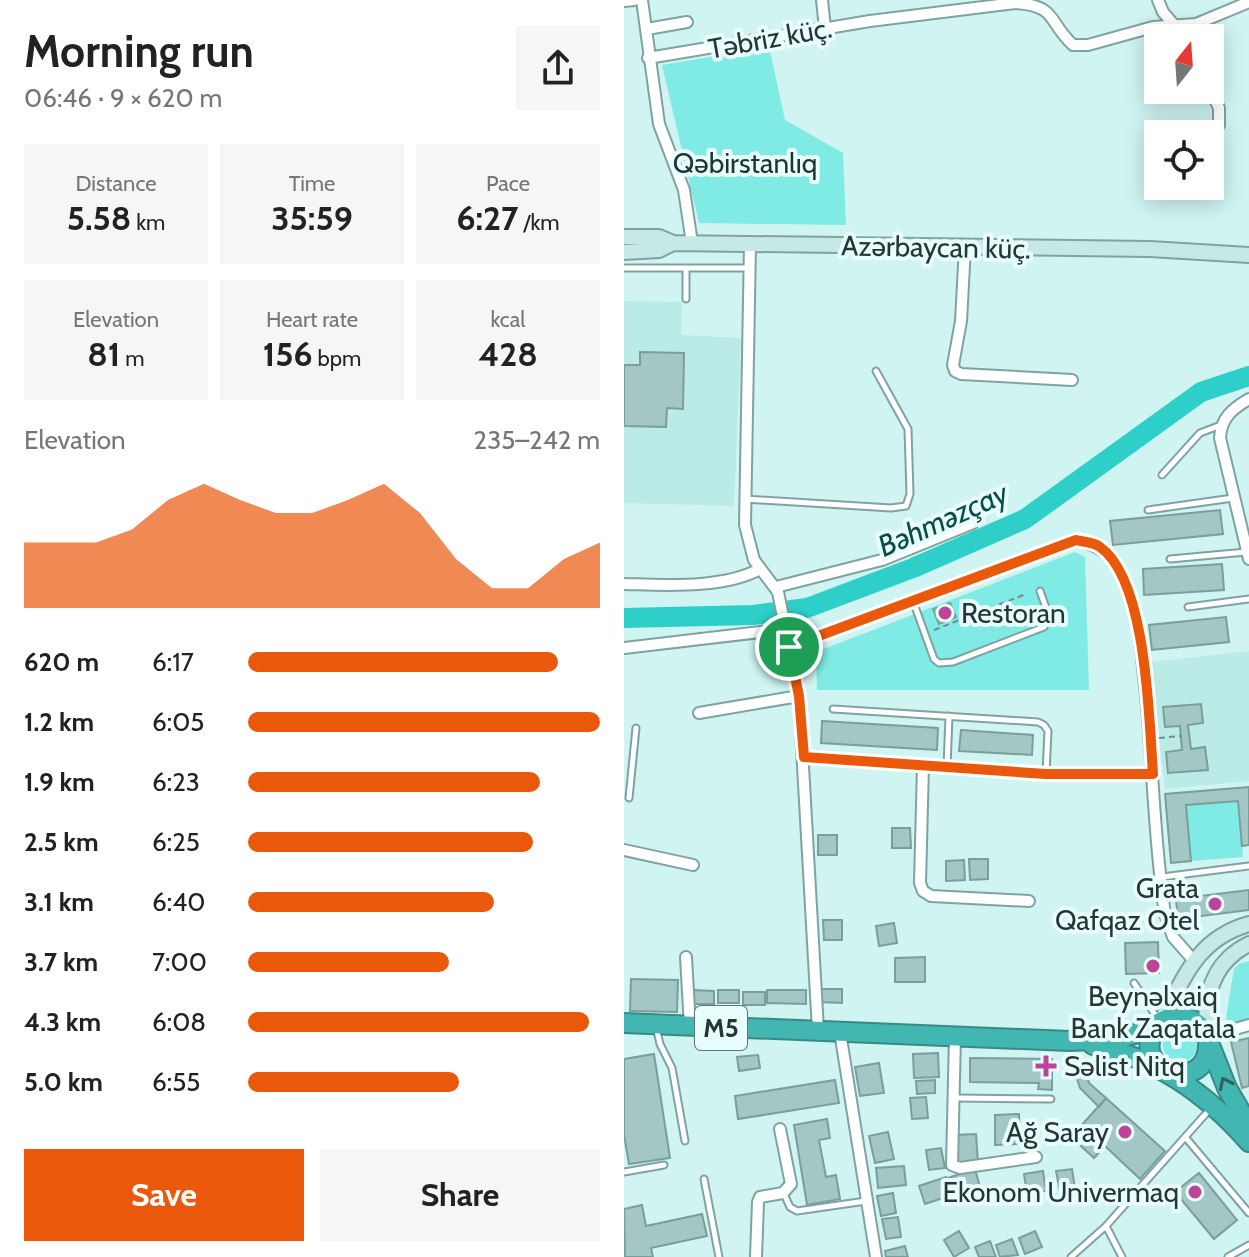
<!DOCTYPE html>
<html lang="en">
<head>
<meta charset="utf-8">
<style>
  body { margin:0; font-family:Cabin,sans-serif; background:#f6f6f6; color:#222; height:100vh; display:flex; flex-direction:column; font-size:30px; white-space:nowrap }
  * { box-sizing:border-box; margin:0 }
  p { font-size:26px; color:#767676 }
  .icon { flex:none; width:44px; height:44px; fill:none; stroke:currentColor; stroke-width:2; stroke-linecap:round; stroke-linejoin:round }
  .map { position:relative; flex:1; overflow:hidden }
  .details { display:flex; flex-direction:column; background:#fff; width:624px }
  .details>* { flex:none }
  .needle { width:52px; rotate:17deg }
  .controls { position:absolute; left:520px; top:24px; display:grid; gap:16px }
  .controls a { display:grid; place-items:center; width:80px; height:80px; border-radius:0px; background:#fff; box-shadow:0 4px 20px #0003; font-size:40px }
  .pin { position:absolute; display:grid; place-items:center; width:68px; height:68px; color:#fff; margin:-34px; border:4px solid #fff; border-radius:50%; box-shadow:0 2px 8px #0007 }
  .round { display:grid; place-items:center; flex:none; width:84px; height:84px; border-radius:0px; background:#f6f6f6 }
  .overview { display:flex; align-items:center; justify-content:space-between; height:136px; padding:0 24px }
  h1 { font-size:44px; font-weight:800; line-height:60px }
  .figures { display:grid; grid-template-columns:repeat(3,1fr); gap:12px; height:136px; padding:8px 24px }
  .figures div { display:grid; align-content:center; border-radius:0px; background:#f6f6f6; text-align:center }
  .figures b { font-size:34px; font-weight:800 }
  .figures small { font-size:22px; font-weight:400 }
  .figures p { font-size:22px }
  .chart { height:224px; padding:16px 24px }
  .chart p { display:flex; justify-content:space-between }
  .chart svg { width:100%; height:144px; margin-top:8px; fill:#ea580c; opacity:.7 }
  .primary-button { display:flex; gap:16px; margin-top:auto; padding:16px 24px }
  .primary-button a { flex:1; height:92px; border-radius:0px; background:#ea580c; color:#fff; font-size:32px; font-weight:800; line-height:92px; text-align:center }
  .primary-button a+a { background:#f6f6f6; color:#222 }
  ul { padding:0 24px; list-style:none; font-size:26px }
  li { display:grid; grid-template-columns:128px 96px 1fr; align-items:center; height:60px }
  li i { height:20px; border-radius:10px; background:#ea580c }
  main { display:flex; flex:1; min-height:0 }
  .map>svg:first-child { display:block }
  .built { fill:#bbebe7 }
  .green { fill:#7febe4 }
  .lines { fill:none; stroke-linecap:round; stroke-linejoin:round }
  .river { stroke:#2dcfc8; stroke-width:20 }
  .building { fill:#a2c7c4; stroke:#7b9e9b; stroke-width:2 }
  .lane-casing { stroke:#7fa3a0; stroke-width:9 }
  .street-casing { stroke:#7fa3a0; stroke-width:14 }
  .secondary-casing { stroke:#7fa3a0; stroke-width:18 }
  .highway-casing { stroke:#398985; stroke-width:22 }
  .path { stroke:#748d8b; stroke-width:2; stroke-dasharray:6 4; stroke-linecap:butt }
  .lane { stroke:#fff; stroke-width:5 }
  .street { stroke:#fff; stroke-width:10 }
  .secondary { stroke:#c6e9e7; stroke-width:14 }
  .highway { stroke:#42b6b0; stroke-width:18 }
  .oneway { stroke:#306360 }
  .route-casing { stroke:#fff; stroke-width:16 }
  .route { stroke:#ea580c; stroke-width:10 }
  .poi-dot { fill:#bc459b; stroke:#e8fefc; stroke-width:3 }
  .labels { text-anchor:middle; stroke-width:8; stroke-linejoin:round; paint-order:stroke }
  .shield { fill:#e8fefc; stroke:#617271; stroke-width:2 }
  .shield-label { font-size:26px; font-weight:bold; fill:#273635 }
  .street-label { font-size:28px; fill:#273635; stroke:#e8fefc }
  .park-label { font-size:28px; fill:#1c3533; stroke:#e8fefc }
  .poi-label { font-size:28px; fill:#273635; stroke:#e8fefc; text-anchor:end }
  .water-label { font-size:30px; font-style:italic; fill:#0a4d4a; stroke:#e8fefc }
</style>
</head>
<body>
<main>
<section class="details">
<div class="overview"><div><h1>Morning run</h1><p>06:46 · 9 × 620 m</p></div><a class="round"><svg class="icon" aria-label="share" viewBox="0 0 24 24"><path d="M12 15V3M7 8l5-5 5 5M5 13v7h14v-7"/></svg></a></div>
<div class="figures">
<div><p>Distance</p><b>5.58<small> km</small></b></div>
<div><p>Time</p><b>35:59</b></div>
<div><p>Pace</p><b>6:27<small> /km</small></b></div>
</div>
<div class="figures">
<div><p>Elevation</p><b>81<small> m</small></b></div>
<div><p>Heart rate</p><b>156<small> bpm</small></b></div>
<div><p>kcal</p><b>428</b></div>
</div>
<div class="chart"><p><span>Elevation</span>235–242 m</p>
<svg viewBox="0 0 160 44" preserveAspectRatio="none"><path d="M0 44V24L10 24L20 24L30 20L40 11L50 6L60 11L70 15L80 15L90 11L100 6L110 15L120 29L130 38L140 38L150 29L160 24V44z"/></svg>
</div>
<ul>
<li><b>620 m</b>6:17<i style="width:88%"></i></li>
<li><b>1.2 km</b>6:05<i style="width:100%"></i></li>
<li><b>1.9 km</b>6:23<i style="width:83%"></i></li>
<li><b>2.5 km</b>6:25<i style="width:81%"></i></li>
<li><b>3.1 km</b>6:40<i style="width:70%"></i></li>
<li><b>3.7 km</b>7:00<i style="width:57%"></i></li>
<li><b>4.3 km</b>6:08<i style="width:97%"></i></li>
<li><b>5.0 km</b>6:55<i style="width:60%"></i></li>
</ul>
<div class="primary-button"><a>Save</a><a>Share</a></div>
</section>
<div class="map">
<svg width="625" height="1257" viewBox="0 0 625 1257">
  <rect width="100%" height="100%" fill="#cff4f1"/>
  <path class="built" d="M 0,301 L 58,302 L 57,335 L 117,338 L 110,506 L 0,503 Z
    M 625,651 L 625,781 L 541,789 L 527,662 Z"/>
  <path class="green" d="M 145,47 L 161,120 L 219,153 L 222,225 L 75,223 L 38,65 Z
    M 451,552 L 461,557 L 465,690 L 193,690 L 192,652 Z
    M 614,801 L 619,857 L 567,861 L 562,805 Z
    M 625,961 L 625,1021 L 607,1025 L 602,1018 L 610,969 L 614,964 Z
    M539 1045a17 17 0 1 1 34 0a17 17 0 1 1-34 0Z"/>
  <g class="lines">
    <path class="river" d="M 0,618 L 129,615 L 183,608 L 289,568 L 401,519 L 577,392 L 625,376"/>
  </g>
  <path class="building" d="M 16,352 L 60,353 L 59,409 L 43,408 L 42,427 L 0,426 L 0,365 L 16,365 Z
    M 596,510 L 599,534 L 489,545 L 486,521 Z
    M 598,564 L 600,590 L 520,595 L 519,569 Z
    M 326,603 L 332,617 L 315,624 L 309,609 Z
    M 602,617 L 605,642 L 528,650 L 525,625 Z
    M 577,704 L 579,723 L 564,725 L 567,749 L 581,747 L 584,770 L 544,773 L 542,752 L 558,750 L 556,726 L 541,727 L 539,707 Z
    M 198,721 L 314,728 L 313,750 L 197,743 Z
    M 337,730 L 409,735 L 408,755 L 335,751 Z
    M 625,787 L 625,845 L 618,846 L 614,801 L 562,805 L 567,861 L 547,863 L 541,794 Z
    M 268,828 L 286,828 L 287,848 L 268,848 Z
    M 194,835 L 213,835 L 213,855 L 194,855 Z
    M 345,859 L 364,859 L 364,879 L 346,880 Z
    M 340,860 L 341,880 L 322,881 L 322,861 Z
    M 625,890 L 625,910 L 554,919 L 552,899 Z
    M 199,920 L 218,920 L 218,940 L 200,940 Z
    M 270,923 L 273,943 L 255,946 L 252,926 Z
    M 534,942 L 535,973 L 502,974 L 501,943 Z
    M 301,957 L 301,982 L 271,982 L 271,958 Z
    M 7,979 L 54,980 L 53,1012 L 6,1011 Z
    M 197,989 L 218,989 L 218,1003 L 196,1002 Z
    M 69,990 L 90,991 L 90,1004 L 69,1004 Z
    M 94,990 L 115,990 L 115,1003 L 94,1003 Z
    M 143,990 L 182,990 L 182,1004 L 143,1003 Z
    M 119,992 L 141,992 L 141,1005 L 119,1005 Z
    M 625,1038 L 625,1086 L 618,1088 L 607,1042 Z
    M 314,1053 L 315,1077 L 290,1078 L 289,1054 Z
    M 30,1054 L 46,1158 L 5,1164 L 0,1135 L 0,1059 Z
    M 134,1055 L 136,1068 L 115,1071 L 113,1057 Z
    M 346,1058 L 428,1059 L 428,1090 L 414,1089 L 415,1083 L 346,1082 Z
    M 255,1063 L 260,1093 L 236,1096 L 231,1067 Z
    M 461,1067 L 465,1083 L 482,1098 L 475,1107 L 456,1088 L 450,1070 Z
    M 211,1080 L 215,1103 L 114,1119 L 111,1096 Z
    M 311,1080 L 311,1093 L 293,1094 L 292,1081 Z
    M 302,1097 L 304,1118 L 288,1119 L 286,1098 Z
    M 482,1098 L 541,1151 L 516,1179 L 481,1146 L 470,1158 L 447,1137 Z
    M 395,1114 L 396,1144 L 371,1145 L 371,1115 Z
    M 203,1119 L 206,1138 L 195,1140 L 202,1177 L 212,1175 L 216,1199 L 183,1205 L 170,1125 Z
    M 264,1132 L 270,1159 L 251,1163 L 245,1136 Z
    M 352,1134 L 354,1163 L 334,1164 L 332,1135 Z
    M 317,1148 L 321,1168 L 305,1170 L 302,1150 Z
    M 280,1166 L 282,1185 L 254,1188 L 252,1168 Z
    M 351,1169 L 356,1187 L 330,1196 L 324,1178 Z
    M 448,1169 L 451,1189 L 436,1191 L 432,1171 Z
    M 419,1171 L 422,1191 L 403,1194 L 400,1174 Z
    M 575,1173 L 613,1220 L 590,1239 L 551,1192 Z
    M 322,1177 L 328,1195 L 301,1204 L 295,1186 Z
    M 269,1193 L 272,1213 L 257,1216 L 253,1196 Z
    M 18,1205 L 22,1226 L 78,1214 L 83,1236 L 27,1248 L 29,1257 L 1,1257 L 0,1209 Z
    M 274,1217 L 277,1237 L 262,1239 L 258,1219 Z
    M 335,1231 L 345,1248 L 330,1257 L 320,1240 Z
    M 411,1231 L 418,1247 L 401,1254 L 395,1238 Z
    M 388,1239 L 394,1255 L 376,1257 L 372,1245 Z
    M 366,1241 L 372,1257 L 355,1257 L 351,1247 Z
    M 281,1246 L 284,1257 L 262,1257 L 261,1251 Z"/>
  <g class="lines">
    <defs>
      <path id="lane" d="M 0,268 L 126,268
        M 62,268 L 62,299
        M 538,475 L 576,433 L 597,425
        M 121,499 L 267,508 L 282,506 L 286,494 L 284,429 L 252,371
        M 524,510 L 609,498
        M 546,559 L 622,552
        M 289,601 L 310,659 L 315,663 L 329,662 L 420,627 L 425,616 L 416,591
        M 564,607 L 625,599
        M 166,647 L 452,540
        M 209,709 L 414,722 L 420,725 L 424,731 L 422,773
        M 323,767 L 325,716
        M 5,798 L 12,728
        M 538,877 L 625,866
        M 510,983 L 534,1019
        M 32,1027 L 36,1044 L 48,1068 L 61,1141
        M 331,1098 L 427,1099
        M 562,1138 L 625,1213
        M 0,1172 L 40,1165
        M 80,1179 L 95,1257
        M 160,1194 L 166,1207 L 173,1211 L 242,1201
        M 482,1226 L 498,1257
        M 447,1257 L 482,1226 L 586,1109
        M 604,1257 L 625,1245"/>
      <path id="street" d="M 18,0 L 35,124 L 60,190 L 68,243
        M 198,0 L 201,28
        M 534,0 L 539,12 L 561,38
        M 0,1 L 10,0
        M 23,29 L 63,22
        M 24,58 L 246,21 L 391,3 C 434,6 423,21 449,45 L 464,45 L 529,27 L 572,24 L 625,2
        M 586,89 L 595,108 L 595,125
        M 126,244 L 121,525 L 130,560 L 154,592 L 175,696 L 194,1030
        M 341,247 L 337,321 L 329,365 L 331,371 L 337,374 L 448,380
        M 625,399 C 608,409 597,418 596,438 L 625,559
        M 452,540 C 472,545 485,551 495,570 C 516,608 517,652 522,695 C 529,767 530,842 541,914 L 549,937 L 570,961
        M 0,584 C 42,585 99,589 136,569
        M 152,587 L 258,560 L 349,523
        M 0,648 L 162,629
        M 75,713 L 175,696
        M 180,757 L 422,774 L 529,774
        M 299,765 L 296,883 L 299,891 L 307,896 L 405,901
        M 0,850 L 69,865
        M 62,957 L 66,1027
        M 216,1032 L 252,1257
        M 331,1036 L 328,1165 L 336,1168 L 412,1157
        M 583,1037 L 625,1025
        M 132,1257 L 134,1202 L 136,1197 L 159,1193 L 167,1184 L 156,1129"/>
      <path id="secondary" d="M 0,237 L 35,237 L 49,243 L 526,249 L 625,255
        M 0,252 L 35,250 L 49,243
        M 536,1023 C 560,979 572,939 625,924
        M 583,1037 C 579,998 588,962 625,944"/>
      <path id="highway" d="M 0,1023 L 446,1041 C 470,1040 494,1041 516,1032 C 528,1028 540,1018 552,1016 C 563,1015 572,1021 580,1030 L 603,1088 L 625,1126
        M 536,1023 C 495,1070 588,1100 584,1040
        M 469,1045 C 532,1058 583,1094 625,1142"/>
    </defs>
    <use href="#lane" class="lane-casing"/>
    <use href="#street" class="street-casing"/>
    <use href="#secondary" class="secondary-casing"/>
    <use href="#highway" class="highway-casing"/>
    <path class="path" d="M 310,630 L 402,594
      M 535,738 L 557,736
      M 445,1067 L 446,1055"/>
    <use href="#lane" class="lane"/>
    <use href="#street" class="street"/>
    <use href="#secondary" class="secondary"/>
    <use href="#highway" class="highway"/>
  </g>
  <defs><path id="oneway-chevron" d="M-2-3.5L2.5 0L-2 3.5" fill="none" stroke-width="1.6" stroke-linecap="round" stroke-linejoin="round" transform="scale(2)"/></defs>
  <use class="oneway" href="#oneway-chevron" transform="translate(601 1083) rotate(-116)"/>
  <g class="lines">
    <defs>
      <path id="route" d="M 452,540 C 459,542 470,542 476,547 C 523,580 525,719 529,774 L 422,774 L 180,757 L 175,696 L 165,647 Z"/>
    </defs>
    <use href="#route" class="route-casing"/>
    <use href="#route" class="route"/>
  </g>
  <g class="poi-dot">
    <circle cx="321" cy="613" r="8"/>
    <circle cx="591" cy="904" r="8"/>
    <circle cx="529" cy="966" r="8"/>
    <path d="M418 1054h8v8h8v8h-8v8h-8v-8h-8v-8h8z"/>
    <circle cx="501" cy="1132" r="8"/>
    <circle cx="571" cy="1192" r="8"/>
  </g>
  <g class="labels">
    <rect class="shield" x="71" y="1006" width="52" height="44" rx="6"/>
    <g class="shield-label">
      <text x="97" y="1037">M5</text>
    </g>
    <g class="street-label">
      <text transform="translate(146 38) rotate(-10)" y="10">Təbriz küç.</text>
      <text transform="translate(312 247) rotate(1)" y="10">Azərbaycan küç.</text>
    </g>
    <g class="park-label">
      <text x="121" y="173">Qəbirstanlıq</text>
    </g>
    <g class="poi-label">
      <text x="337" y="623" text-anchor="start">Restoran</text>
      <text x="575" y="898">Grata<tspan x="575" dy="32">Qafqaz Otel</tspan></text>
      <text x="529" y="1006" text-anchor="middle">Beynəlxaiq<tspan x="529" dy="32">Bank Zaqatala</tspan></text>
      <text x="440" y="1076" text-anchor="start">Səlist Nitq</text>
      <text x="485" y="1142">Ağ Saray</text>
      <text x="555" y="1202">Ekonom Univermaq</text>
    </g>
    <g class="water-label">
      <text transform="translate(319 520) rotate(-24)" y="10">Bəhməzçay</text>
    </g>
  </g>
</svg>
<div class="controls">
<a><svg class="needle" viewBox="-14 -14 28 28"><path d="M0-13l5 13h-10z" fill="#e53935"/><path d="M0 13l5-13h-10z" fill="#767676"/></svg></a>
<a><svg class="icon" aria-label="locate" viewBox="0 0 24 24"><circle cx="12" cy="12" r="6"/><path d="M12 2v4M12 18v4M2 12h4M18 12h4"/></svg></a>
</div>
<div class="pin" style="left:165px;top:647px;background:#1e9e55"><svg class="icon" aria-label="arrive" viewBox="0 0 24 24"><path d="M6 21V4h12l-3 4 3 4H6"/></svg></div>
</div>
</main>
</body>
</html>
